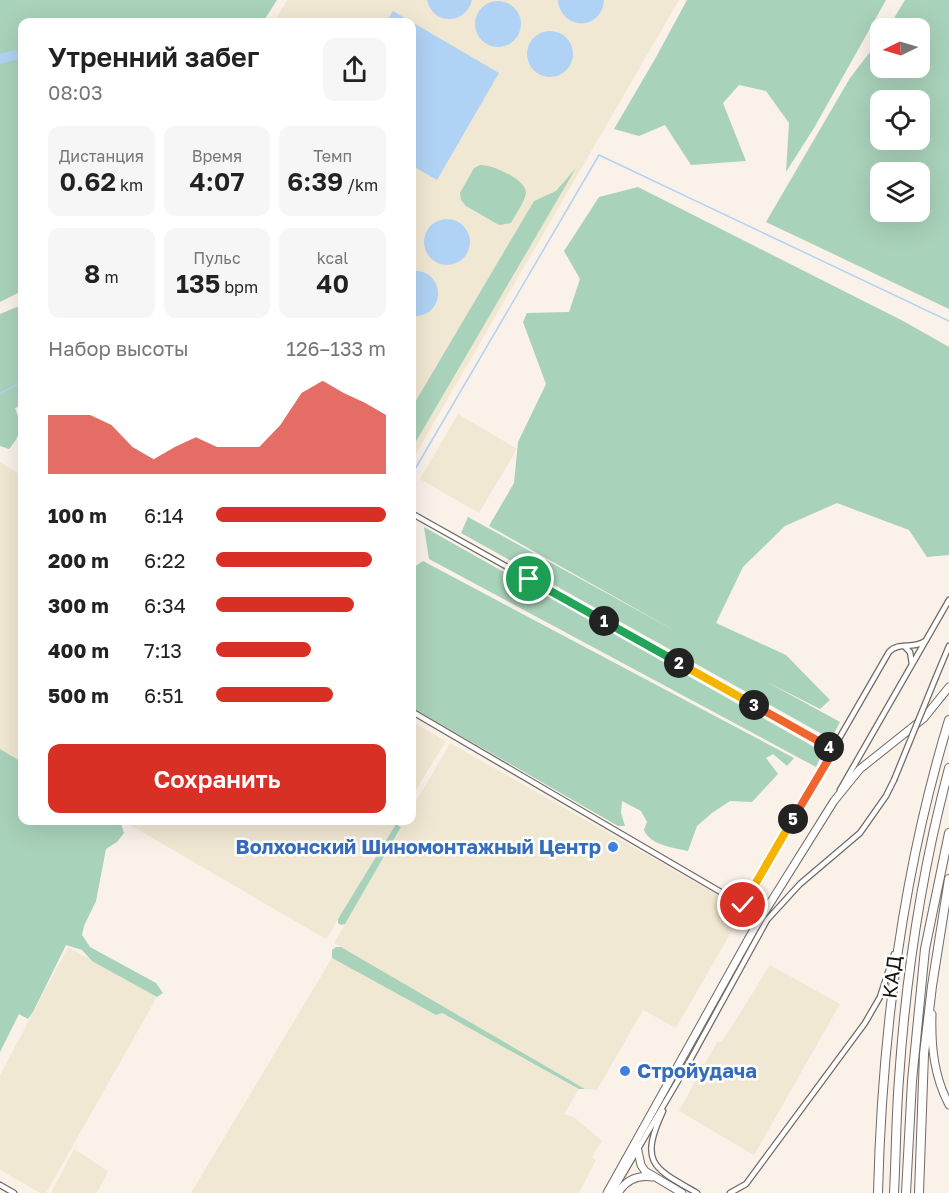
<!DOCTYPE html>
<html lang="ru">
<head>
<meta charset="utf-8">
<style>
  body { margin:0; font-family:"Golos Text",sans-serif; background:#f6f6f6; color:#222; height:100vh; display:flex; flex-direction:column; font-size:22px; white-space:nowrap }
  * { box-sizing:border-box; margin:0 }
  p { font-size:20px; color:#767676 }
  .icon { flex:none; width:33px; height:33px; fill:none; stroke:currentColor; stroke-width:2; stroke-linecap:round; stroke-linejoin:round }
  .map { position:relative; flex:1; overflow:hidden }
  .panel { position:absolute; left:18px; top:18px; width:398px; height:807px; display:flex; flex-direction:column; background:#fff; border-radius:12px; box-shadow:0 6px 24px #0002 }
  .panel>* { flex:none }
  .needle { width:39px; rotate:265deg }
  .fabs { position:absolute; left:870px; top:18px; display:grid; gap:12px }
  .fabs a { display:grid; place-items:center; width:60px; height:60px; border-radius:12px; background:#fff; box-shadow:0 6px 24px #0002; font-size:30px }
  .pin { position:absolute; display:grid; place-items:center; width:51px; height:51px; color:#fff; margin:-26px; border:3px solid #fff; border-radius:50%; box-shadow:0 2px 6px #0007 }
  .km { position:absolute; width:30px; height:30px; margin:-15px; border-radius:50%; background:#222; color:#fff; font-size:16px; line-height:30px; text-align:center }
  .round { display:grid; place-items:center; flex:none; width:63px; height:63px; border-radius:12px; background:#f6f6f6 }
  .headline { display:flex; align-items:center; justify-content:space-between; height:102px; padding:0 30px }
  h1 { font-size:27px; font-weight:600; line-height:45px }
  .figures { display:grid; grid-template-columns:repeat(3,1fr); gap:9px; height:102px; padding:6px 30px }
  .figures div { display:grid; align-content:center; border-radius:12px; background:#f6f6f6; text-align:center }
  .figures b { font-size:26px; font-weight:600 }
  .figures small { font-size:16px; font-weight:400 }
  .figures p { font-size:16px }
  .chart { height:168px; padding:12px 30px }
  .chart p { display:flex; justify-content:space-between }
  .chart svg { width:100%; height:108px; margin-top:6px; fill:#d93025; opacity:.7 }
  .primary-button { display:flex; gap:12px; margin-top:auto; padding:12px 30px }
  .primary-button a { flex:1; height:69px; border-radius:12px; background:#d93025; color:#fff; font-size:24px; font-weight:600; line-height:69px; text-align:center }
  ul { padding:0 30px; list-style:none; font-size:20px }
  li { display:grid; grid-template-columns:96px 72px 1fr; align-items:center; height:45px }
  li i { height:15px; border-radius:8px; background:#d93025 }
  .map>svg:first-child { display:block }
  .industrial { fill:#f1e8d3 }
  .green { fill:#a9d2ba; fill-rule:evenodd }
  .water { fill:#b0d3f5 }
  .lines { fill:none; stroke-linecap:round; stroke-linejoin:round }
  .stream { stroke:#b0d3f5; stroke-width:1.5 }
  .river { stroke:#b0d3f5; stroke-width:10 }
  .minor-casing { stroke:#716963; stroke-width:7 }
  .secondary-casing { stroke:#716963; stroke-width:9 }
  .motorway-casing { stroke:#716963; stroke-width:10 }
  .minor { stroke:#fff; stroke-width:4.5 }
  .secondary { stroke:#fff; stroke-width:7 }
  .motorway { stroke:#fff; stroke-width:8 }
  .minor-bridge-casing { stroke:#716963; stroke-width:7; stroke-linecap:butt }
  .minor-bridge { stroke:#fff; stroke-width:4.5 }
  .split-1-casing { stroke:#fff; stroke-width:12 }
  .split-2-casing { stroke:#fff; stroke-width:12 }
  .split-3-casing { stroke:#fff; stroke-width:12 }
  .split-4-casing { stroke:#fff; stroke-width:12 }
  .split-5-casing { stroke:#fff; stroke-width:12 }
  .split-6-casing { stroke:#fff; stroke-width:12 }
  .split-1 { stroke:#22a559; stroke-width:8 }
  .split-2 { stroke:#22a559; stroke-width:8 }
  .split-3 { stroke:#f5b400; stroke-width:8 }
  .split-4 { stroke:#f0652b; stroke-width:8 }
  .split-5 { stroke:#f0652b; stroke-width:8 }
  .split-6 { stroke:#f5b400; stroke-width:8 }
  .shop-dot { fill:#3f7fe0; stroke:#fff; stroke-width:2 }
  .labels { text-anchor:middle; stroke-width:5; stroke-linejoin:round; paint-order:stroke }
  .shop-label { font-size:20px; font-weight:bold; fill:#366cbe; stroke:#fff; text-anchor:end }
  .street-label { font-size:20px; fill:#171411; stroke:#fff }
</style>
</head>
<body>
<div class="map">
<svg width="949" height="1193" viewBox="0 0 949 1193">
  <rect width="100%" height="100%" fill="#faf1e9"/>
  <path class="industrial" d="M 287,0 L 679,0 L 411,462 L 411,22 L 274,22 Z
    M 458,414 L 517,449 L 479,513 L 420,479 Z
    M 0,462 L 22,476 L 22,762 L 0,749 Z
    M 411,721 L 446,741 L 411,798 Z
    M 450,743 L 744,910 L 676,1028 L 643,1010 L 597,1090 L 585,1089 L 334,943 L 405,821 L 411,820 L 411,810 Z
    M 123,821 L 398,821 L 326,939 Z
    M 68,947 L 157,997 L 46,1193 L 40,1193 L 0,1170 L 0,1075 Z
    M 332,958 L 436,1015 L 441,1013 L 579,1089 L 564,1114 L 574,1117 L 602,1141 L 592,1157 L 596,1160 L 579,1193 L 191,1193 Z
    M 770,965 L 840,1004 L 754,1155 L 679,1111 L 717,1042 L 722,1042 Z
    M 74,1149 L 108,1171 L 97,1193 L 51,1193 Z"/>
  <path class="green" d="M 0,0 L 277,0 L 263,22 L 22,22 L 22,291 L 0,302 Z
    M 687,0 L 886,0 L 814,128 L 786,172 L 789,123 L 766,91 L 739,85 L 723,103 L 746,161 L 691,165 L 665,125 L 639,136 L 614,129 L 655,59 Z
    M 905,0 L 949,0 L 949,309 L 766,222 L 850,78 L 880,39 L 880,68 L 920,68 L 920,28 L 888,28 ZM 880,100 L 920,100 L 920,140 L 880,140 ZM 880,172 L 920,172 L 920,212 L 880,212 Z
    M 480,165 C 491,164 526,179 526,193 C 525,202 515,215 511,223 L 499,225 L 466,206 L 461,200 L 460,193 L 474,168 Z
    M 576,168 L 411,450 L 411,409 L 534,201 L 556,191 Z
    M 638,187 L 905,322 L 949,347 L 949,555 L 927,557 L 909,530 L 837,503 L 785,526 L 743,567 L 716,623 L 786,655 L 830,700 L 820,709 L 767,682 L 840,722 L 831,739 L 461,533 L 468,517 L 679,633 L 489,526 L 514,483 L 518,442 L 546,384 L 523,322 L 527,313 L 569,312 L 580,279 L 564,251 L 599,197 Z
    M 22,305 L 22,405 L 15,408 C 22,427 22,433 9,449 L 0,446 L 0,314 Z
    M 424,527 L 823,752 L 816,767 L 429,559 Z
    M 423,561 L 794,758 L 787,766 L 773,754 L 766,758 L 778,774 L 752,802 L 730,801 L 712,813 L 697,826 L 688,851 C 674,848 650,845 644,830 L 647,822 L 641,811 L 622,801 L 621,813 L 625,826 L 618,826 L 411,707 L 411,569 Z
    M 0,749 L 22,762 L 22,820 L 120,821 L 124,833 L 117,842 L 106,849 L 96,901 L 84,926 L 82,935 L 90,947 L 156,983 L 163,993 L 157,997 L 92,961 L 82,950 L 66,945 L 33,1012 L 28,1019 L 19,1014 L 0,1052 Z
    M 396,824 L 401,827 L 345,924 L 341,925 L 338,923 L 338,919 Z
    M 336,947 L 341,947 L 585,1089 L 579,1089 L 442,1013 L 436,1015 L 332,958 L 332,950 Z"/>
  <path class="water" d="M 427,0 L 472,0 C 466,25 433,26 427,0 Z
    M 558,0 L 604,0 C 602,31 561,31 558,0 Z
    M475 24a23 23 0 1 1 46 0a23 23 0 1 1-46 0Z
    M 393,11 L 499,73 L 437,180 L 411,165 L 411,22 L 386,22 Z
    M527 54a23 23 0 1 1 46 0a23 23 0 1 1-46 0Z
    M424 242a23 23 0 1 1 46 0a23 23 0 1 1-46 0Z
    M 411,271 C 447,268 447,319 411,316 Z"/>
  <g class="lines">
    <path class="stream" d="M 0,394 L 22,381
      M 411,476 L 599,155 L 949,321"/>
    <path class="river" d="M 0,59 L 14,55"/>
    <defs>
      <path id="minor" d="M 411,513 L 834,750
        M 904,646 L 910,652 L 912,664
        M 936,677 L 949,646
        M 411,711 L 743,905 L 889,652 C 899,641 913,650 925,641
        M 840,790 L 949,600
        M 663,1111 C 639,1163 653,1168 697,1193
        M 0,1185 L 14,1193
        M 612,1193 L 689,1062 L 767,920 L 800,884 L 860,833 L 886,796 L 894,780
        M 730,1193 L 746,1184 L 865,1023 L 880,997 L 894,954"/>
      <path id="secondary" d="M 932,1014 C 931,1047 934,1076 949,1105
        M 636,1142 L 641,1165 L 645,1171 L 682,1193
        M 607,1193 L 754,929 L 834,801 L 860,769 L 924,718 L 949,687
        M 618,1193 C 626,1180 638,1175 652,1177"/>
      <path id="motorway" d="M 878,1193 C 882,1033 902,874 949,720
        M 894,1193 C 896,1155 896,1117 899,1079 C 906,974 922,870 949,768
        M 906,1193 L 912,1081 L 925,949 L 949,833
        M 919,1193 L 924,1054 L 932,986 L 949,879"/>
    </defs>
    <use href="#minor" class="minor-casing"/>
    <use href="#secondary" class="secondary-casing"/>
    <use href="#motorway" class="motorway-casing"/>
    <use href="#minor" class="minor"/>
    <use href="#secondary" class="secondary"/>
    <use href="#motorway" class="motorway"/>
    <defs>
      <path id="minor-bridge" d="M 894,780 L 936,677"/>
    </defs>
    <use href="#minor-bridge" class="minor-bridge-casing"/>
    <use href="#minor-bridge" class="minor-bridge"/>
  </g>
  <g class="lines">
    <defs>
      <path id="split-1" d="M 529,579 L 604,621"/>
      <path id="split-2" d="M 604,621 L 679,663"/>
      <path id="split-3" d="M 679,663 L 754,705"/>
      <path id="split-4" d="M 754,705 L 829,747"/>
      <path id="split-5" d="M 793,819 L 834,750 L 829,747"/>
      <path id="split-6" d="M 743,905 L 793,819"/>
    </defs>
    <use href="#split-1" class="split-1-casing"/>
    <use href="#split-2" class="split-2-casing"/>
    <use href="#split-3" class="split-3-casing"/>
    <use href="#split-4" class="split-4-casing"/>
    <use href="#split-5" class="split-5-casing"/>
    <use href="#split-6" class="split-6-casing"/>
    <use href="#split-1" class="split-1"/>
    <use href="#split-2" class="split-2"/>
    <use href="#split-3" class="split-3"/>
    <use href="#split-4" class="split-4"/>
    <use href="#split-5" class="split-5"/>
    <use href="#split-6" class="split-6"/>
  </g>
  <g class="shop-dot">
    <circle cx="613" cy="847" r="6"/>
    <circle cx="625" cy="1071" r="6"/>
  </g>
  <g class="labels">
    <g class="shop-label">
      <text x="601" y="854">Волхонский Шиномонтажный Центр</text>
      <text x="637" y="1078" text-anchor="start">Стройудача</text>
    </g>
    <g class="street-label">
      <text transform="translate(892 977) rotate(-83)" y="7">КАД</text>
    </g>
  </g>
</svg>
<div class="fabs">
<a><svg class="needle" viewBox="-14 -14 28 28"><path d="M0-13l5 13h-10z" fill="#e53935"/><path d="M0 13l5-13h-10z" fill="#767676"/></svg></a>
<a><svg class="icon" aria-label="locate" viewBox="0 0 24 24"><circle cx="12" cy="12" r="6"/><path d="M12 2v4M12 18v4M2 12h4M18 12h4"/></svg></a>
<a><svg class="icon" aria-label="layers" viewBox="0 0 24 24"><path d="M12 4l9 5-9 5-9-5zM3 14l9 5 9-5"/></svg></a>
</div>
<div class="pin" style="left:529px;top:579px;background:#1e9e55"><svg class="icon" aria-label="arrive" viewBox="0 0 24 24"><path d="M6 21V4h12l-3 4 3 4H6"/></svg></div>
<div class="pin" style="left:743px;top:905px;background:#d93025"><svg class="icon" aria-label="check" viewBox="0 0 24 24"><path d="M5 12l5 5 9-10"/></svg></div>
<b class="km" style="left:604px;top:621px">1</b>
<b class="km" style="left:679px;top:663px">2</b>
<b class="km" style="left:754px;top:705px">3</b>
<b class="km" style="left:829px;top:747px">4</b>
<b class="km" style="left:793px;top:819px">5</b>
<section class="panel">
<div class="headline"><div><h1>Утренний забег</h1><p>08:03</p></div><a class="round"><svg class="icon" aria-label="share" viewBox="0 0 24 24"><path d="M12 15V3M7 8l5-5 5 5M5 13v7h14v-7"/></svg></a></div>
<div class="figures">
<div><p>Дистанция</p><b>0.62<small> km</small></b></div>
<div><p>Время</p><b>4:07</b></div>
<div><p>Темп</p><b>6:39<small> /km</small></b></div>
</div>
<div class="figures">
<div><b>8<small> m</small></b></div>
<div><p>Пульс</p><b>135<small> bpm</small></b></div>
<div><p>kcal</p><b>40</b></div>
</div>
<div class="chart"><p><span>Набор высоты</span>126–133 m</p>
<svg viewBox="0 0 160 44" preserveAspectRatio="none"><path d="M0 44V20L10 20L20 20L30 24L40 33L50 38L60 33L70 29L80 33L90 33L100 33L110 24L120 11L130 6L140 11L150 15L160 20V44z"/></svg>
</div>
<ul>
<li><b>100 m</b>6:14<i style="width:100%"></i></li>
<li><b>200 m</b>6:22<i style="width:92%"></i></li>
<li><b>300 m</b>6:34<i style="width:81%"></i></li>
<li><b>400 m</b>7:13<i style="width:56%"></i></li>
<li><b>500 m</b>6:51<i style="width:69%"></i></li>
</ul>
<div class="primary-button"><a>Сохранить</a></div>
</section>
</div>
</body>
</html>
